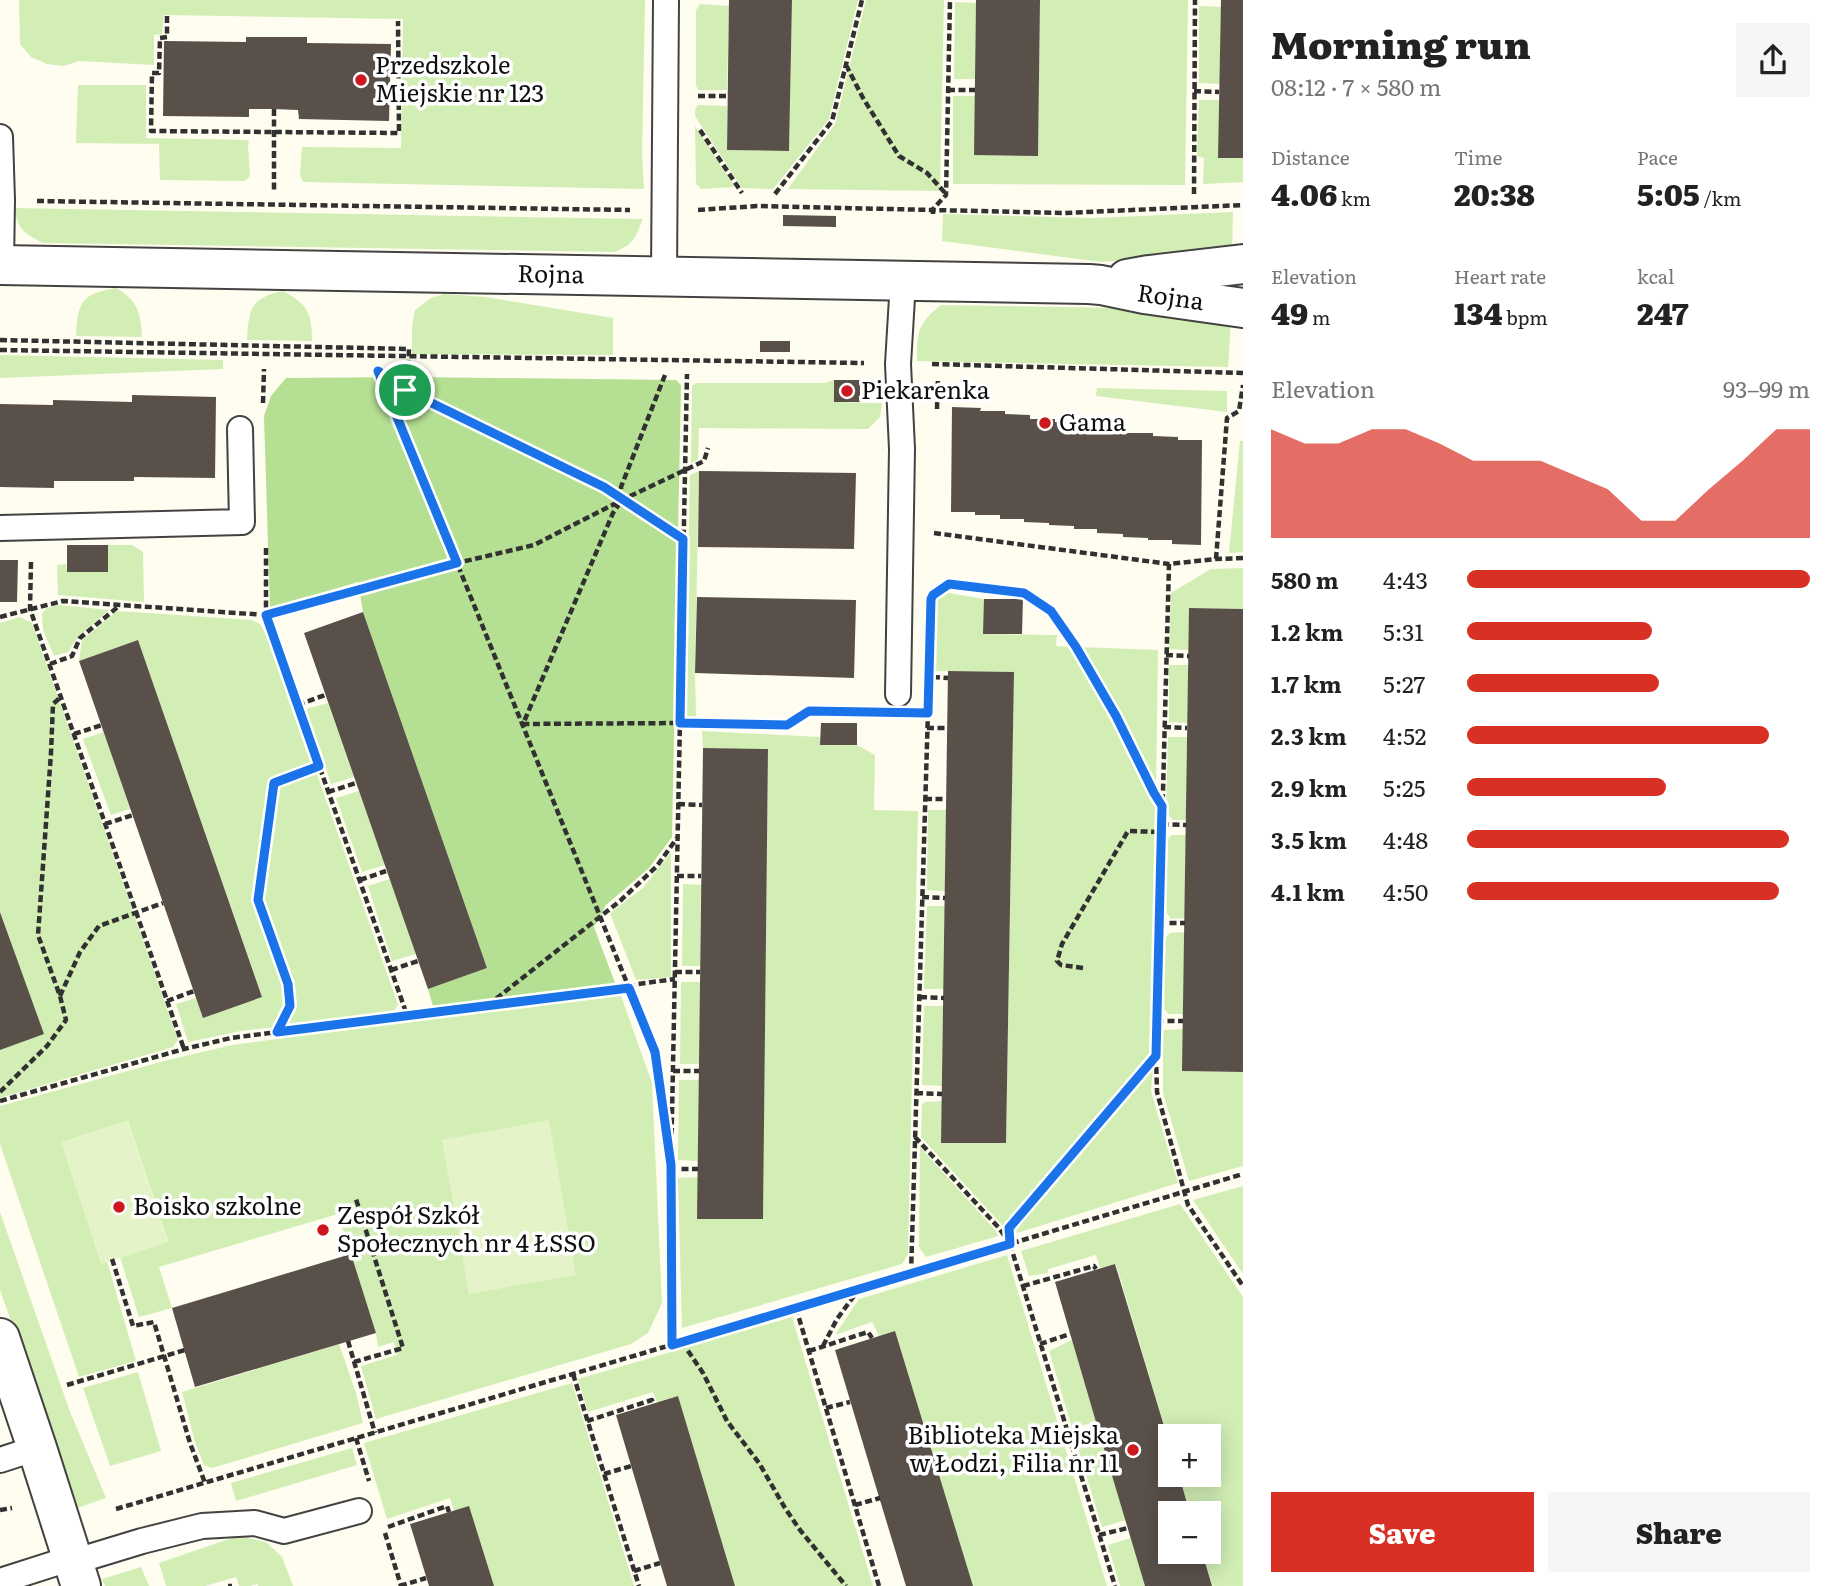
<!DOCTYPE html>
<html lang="en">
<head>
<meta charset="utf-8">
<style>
  body { margin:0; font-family:Literata,serif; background:#f6f6f6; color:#222; height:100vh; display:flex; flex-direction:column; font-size:26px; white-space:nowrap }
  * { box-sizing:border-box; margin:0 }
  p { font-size:23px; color:#767676 }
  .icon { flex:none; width:38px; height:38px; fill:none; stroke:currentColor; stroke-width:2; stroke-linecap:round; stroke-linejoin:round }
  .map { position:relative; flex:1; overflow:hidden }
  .side { display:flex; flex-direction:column; background:#fff; width:595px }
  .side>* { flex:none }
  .tools { position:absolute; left:1158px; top:1424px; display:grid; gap:14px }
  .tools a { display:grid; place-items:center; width:63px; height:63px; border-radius:0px; background:#fff; box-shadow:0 4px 18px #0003; font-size:35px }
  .pin { position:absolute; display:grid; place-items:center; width:60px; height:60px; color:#fff; margin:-30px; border:4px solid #fff; border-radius:50%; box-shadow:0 2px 7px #0007 }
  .round { display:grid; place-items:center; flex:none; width:74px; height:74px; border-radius:0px; background:#f6f6f6 }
  .head { display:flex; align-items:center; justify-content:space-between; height:119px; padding:0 28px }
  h1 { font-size:38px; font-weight:800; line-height:52px }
  .metrics { display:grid; grid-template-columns:repeat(3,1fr); gap:10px; height:119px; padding:7px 28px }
  .metrics div { display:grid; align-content:center }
  .metrics b { font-size:30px; font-weight:800 }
  .metrics small { font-size:19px; font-weight:400 }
  .metrics p { font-size:19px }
  .chart { height:196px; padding:14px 28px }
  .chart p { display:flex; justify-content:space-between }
  .chart svg { width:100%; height:126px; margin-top:7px; fill:#d93025; opacity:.7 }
  .cta { display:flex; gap:14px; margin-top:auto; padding:14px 28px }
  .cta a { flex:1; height:80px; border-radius:0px; background:#d93025; color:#fff; font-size:28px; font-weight:800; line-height:80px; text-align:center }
  .cta a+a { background:#f6f6f6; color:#222 }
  ul { padding:0 28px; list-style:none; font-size:23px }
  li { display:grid; grid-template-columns:112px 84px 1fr; align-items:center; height:52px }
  li i { height:18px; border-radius:9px; background:#d93025 }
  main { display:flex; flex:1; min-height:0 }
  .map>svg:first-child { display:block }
  .green { fill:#d2eeb5 }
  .forest { fill:#b5e093 }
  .pitch { fill:#e4f4c8 }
  .building { fill:#59504a }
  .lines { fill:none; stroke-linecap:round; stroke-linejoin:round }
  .service-casing { stroke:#424242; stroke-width:28 }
  .minor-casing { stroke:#424242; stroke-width:42 }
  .tertiary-casing { stroke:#424242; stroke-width:42 }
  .path { stroke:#313131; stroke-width:4.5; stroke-dasharray:7 3.5; stroke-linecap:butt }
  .service { stroke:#fff; stroke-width:24 }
  .minor { stroke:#fff; stroke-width:38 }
  .tertiary { stroke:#fff; stroke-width:38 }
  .route-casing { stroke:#fff; stroke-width:14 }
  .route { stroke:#1a73e8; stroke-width:9 }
  .poi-dot { fill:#cd181f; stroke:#fff; stroke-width:2.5 }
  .labels { text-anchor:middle; stroke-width:7; stroke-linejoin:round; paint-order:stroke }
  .poi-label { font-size:24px; fill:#0f0f0f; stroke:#fff; text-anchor:start }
  .street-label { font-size:24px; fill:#0f0f0f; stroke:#fff }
</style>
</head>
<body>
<main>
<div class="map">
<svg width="1243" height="1586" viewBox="0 0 1243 1586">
  <rect width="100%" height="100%" fill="#fffcf0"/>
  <path class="green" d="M 19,0 L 645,0 L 642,155 L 644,189 L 303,182 L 300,175 L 302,147 L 401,148 L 403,19 L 164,15 L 162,34 L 154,35 L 154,65 L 79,61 L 64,66 L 47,64 L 31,57 L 20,44 Z
    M 792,0 L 858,0 L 829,119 L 773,189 L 742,188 L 695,116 L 695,110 L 698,105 L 727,106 L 727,150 L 789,151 Z
    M 866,0 L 944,0 L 940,191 L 788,189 L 835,124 Z
    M 1040,0 L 1188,0 L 1185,185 L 953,184 L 953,96 L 975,96 L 975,155 L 1038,156 Z
    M 955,2 L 976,3 L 975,79 L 954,79 Z
    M 700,4 L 729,6 L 727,90 L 698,90 L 696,85 L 696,10 Z
    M 1199,6 L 1221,7 L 1220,84 L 1199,83 Z
    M 78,85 L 146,85 L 146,138 L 249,140 L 248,145 L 250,176 L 245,181 L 160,180 L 159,144 L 76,143 Z
    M 1199,100 L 1219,100 L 1219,158 L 1243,158 L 1243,182 L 1203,184 L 1204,158 L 1197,156 Z
    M 695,126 L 733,184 L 734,187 L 701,189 L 696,184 Z
    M 14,208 L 643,219 C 635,238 634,244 615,252 L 43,243 C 24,233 18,230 14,208 Z
    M 1233,212 L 1232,252 L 1101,262 L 942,241 L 943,214 L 1093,218 Z
    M 116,288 C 138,300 141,314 142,337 L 76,336 C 78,302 81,294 116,288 Z
    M 283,291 C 308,304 312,314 312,341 L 247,340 C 249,309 250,298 283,291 Z
    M 444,294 L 485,297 L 613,318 L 613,355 L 412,354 L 412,327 L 415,310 L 431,298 Z
    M 941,305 L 1125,308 L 1231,319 L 1228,367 L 917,361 C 917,333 917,324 941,305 Z
    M 0,355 L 223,360 L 223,369 L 0,378 Z
    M 834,380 L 835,402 L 882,403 L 880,417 L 868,429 L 699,428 L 698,460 L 691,463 L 692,386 L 696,383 L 825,383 Z
    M 1097,388 L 1227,391 L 1227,412 L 1096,396 Z
    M 1240,441 L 1243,441 L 1243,552 L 1229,553 Z
    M 699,471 L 695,673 L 696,718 L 685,719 L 690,475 Z
    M 108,545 L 132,545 L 143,552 L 144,602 L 58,595 L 57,565 L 66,564 L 67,572 L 107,572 Z
    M 1243,568 L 1243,609 L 1189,608 L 1189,650 L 1169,649 L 1171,593 L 1211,569 Z
    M 943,592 L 984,599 L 984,634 L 1057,635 L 1056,646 L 1071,647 L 1104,704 L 1155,803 L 1152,1052 L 1003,1226 L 921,1137 L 922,1104 L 925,1102 L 942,1101 L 941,1143 L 1006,1143 L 1014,672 L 935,671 L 932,667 L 934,607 Z
    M 59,605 L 109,610 L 78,637 L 68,652 L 54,656 L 43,630 L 42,613 L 47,608 Z
    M 117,611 L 252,620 L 260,624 L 271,643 L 398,1005 L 393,1013 L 241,1031 L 188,1042 L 176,1004 L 196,998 L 203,1018 L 262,996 L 138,640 L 79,661 L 82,640 Z
    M 20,617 L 32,623 L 178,1040 L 173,1047 L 0,1098 L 0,1050 L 43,1034 L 0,911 L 0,623 Z
    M 1079,647 L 1158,650 L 1156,788 L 1119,713 Z
    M 1169,665 L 1189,665 L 1188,723 L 1169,722 Z
    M 328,703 L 354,777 L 331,784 L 306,709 Z
    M 702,731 L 820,737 L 820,744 L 857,745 L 875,755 L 874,810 L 918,811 L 908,1254 L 902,1264 L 682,1328 L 678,1178 L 698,1177 L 698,1219 L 763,1219 L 768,750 L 703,748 Z
    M 104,732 L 130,809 L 111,815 L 83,739 Z
    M 1168,737 L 1187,737 L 1186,820 L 1173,820 L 1166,813 Z
    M 359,791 L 385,865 L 362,872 L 336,798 Z
    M 928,810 L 946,810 L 945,891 L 927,890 Z
    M 1172,835 L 1186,835 L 1185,918 L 1171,919 L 1165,910 L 1165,841 Z
    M 671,852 L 671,977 L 636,980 L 610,913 L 643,888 Z
    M 390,879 L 416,954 L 392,961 L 368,886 Z
    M 683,884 L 701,885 L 700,966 L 682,966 Z
    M 927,906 L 945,906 L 944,989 L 924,989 Z
    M 1185,932 L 1183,1014 L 1169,1014 L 1163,1008 L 1165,938 L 1170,933 Z
    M 681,982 L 700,982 L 700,1064 L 680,1064 Z
    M 620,993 L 652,1083 L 662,1303 L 648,1333 L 631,1344 L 376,1419 L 361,1366 L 397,1355 L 394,1342 L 378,1347 L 376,1333 L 338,1214 L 159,1267 L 172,1308 L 139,1317 L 120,1257 L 168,1241 L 128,1120 L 101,1264 L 107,1261 L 136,1361 L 79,1377 L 0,1144 L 0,1106 L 168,1060 L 232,1045 Z
    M 924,1006 L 943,1006 L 942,1086 L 922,1085 Z
    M 1183,1029 L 1183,1071 L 1243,1072 L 1243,1166 L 1189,1181 L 1163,1093 L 1163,1030 Z
    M 1153,1067 L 1151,1091 L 1178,1183 L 1017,1233 L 1015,1227 Z
    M 679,1080 L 699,1080 L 698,1161 L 678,1160 Z
    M 920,1147 L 996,1231 L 998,1236 L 926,1257 L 919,1247 Z
    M 1243,1186 L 1243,1274 L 1193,1200 Z
    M 1180,1204 L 1243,1297 L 1243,1586 L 1212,1586 L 1202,1552 L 1209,1552 L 1209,1514 L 1190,1514 L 1179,1475 L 1209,1475 L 1209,1437 L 1171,1437 L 1171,1449 L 1116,1264 L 1100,1268 L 1096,1255 L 1048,1269 L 1048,1273 L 1029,1276 L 1021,1251 Z
    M 0,1212 L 69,1409 L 106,1498 L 77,1508 L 0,1290 Z
    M 1007,1255 L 1107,1586 L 973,1586 L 895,1331 L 879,1336 L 872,1322 L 835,1335 L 859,1299 Z
    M 792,1317 L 873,1586 L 735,1586 L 678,1396 L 657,1402 L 653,1392 L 588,1412 L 578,1379 Z
    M 1072,1340 L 1096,1422 L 1072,1428 L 1049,1351 Z
    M 339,1344 L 356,1393 L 363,1423 L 212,1468 L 204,1465 L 195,1442 L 182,1392 Z
    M 138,1372 L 161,1451 L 110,1466 L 83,1388 Z
    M 572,1383 L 634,1586 L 494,1586 L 454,1511 L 450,1498 L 387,1519 L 364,1443 Z
    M 1101,1439 L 1126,1520 L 1102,1527 L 1077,1445 Z
    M 352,1448 L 357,1465 L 236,1501 L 231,1483 Z
    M 238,1536 L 266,1542 L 282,1557 L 293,1586 L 258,1586 L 257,1584 L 250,1586 L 239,1586 L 236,1577 L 205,1586 L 166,1586 L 159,1563 Z
    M 1131,1538 L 1145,1586 L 1120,1586 L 1108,1545 Z
    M 141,1567 L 149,1586 L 105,1586 L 102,1579 Z"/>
  <path class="forest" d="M 409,377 L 676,380 L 681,385 L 672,837 L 649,868 L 606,905 L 594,927 L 615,983 L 433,1006 L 428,989 L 487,968 L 363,612 L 358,582 L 270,609 L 264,416 L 271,396 L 286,378 Z"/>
  <path class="pitch" d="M 128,1120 L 168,1242 L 101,1264 L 61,1142 Z
    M 549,1120 L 576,1275 L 469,1294 L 442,1140 Z"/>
  <path class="building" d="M 729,0 L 792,0 L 789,151 L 727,150 Z
    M 976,0 L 1040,0 L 1038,156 L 974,155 Z
    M 1221,0 L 1243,0 L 1243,158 L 1218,158 Z
    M 246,37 L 307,37 L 307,43 L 391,44 L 389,121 L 299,119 L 298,110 L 274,109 L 249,109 L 249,117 L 163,116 L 164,41 L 246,42 Z
    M 783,215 L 836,216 L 836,227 L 783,226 Z
    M 760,341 L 790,341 L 790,352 L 760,352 Z
    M 834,380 L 860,380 L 860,402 L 834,402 Z
    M 132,395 L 216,397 L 215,478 L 134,477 L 134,481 L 54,481 L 54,488 L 0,487 L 0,404 L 53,405 L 53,400 L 132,402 Z
    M 952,407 L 981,408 L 980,411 L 1005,411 L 1005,414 L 1030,415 L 1030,419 L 1055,419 L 1055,422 L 1079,422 L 1079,426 L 1104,426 L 1104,429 L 1129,429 L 1128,433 L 1153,433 L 1153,436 L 1178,437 L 1178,440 L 1202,440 L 1201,545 L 1172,544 L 1172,540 L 1148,540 L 1148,538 L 1123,537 L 1123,534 L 1097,533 L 1097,529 L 1074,529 L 1074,526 L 1049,525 L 1049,523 L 1024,522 L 1024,519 L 1000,519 L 1000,515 L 975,515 L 975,512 L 951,512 Z
    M 699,471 L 856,473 L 854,549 L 698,547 Z
    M 67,545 L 108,545 L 108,572 L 67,572 Z
    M 0,560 L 18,560 L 17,602 L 0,602 Z
    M 697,597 L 856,600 L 854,678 L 695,673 Z
    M 984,599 L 1023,599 L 1022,634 L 983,634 Z
    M 1189,608 L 1243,609 L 1243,1072 L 1182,1071 Z
    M 363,612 L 487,968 L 428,989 L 304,633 Z
    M 138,640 L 262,997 L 203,1018 L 79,661 Z
    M 948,671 L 1014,672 L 1006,1143 L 941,1143 Z
    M 821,723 L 857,723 L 857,745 L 820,745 Z
    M 703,748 L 768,749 L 763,1219 L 697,1219 Z
    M 0,912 L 44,1034 L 0,1050 Z
    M 351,1254 L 376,1333 L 195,1387 L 172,1308 Z
    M 1115,1264 L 1171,1449 L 1171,1475 L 1179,1475 L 1190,1514 L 1171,1514 L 1171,1552 L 1202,1552 L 1212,1586 L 1145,1586 L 1096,1422 L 1055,1282 Z
    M 895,1331 L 973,1586 L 906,1586 L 876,1487 L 835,1350 Z
    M 678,1396 L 735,1586 L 667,1586 L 658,1556 L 616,1415 Z
    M 469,1506 L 494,1586 L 429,1586 L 410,1524 Z"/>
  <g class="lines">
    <defs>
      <path id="service" d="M 0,137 L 2,200 L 1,265
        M 664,277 L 666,0
        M 0,528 L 242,522 L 240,429
        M 898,694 L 902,449 L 898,364 L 903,281
        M 0,1460 L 37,1448
        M 73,1562 L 142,1541 L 202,1526 L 255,1523 L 284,1531 L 359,1511
        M 0,1581 L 72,1558"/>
      <path id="minor" d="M 0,1338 L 37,1448 L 81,1586"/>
      <g id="tertiary">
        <path id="s1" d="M 0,265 L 1089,284 L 1101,285 L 1144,294 L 1243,308"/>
        <path d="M 1127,279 L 1149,275 L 1243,264"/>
      </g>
    </defs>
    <use href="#service" class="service-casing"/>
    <use href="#minor" class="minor-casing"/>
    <use href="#tertiary" class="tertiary-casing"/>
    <path class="path" d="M 167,16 L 167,37 L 160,38 L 159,73 L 152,73 L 151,131 L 399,133 L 398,21
      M 846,65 L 863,98 L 899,156 L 927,173 L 946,194
      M 948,90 L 975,90
      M 1194,91 L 1219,92
      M 698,96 L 727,96
      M 274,109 L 274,190
      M 700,130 L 742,193
      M 775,194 L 832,121 L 862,0
      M 1194,194 L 1195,0
      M 37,201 L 630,210
      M 698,210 L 757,206 L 1065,213 L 1243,205
      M 933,214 L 933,209 L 946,195 L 950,0
      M 0,340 L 409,349 L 408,372
      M 0,350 L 864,363
      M 932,364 L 1243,373
      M 379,372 L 405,390 L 604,487 L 683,539
      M 665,375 L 621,487 L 622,500 L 613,513 L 523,724 L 680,723 L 787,725 L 809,711 L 871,712
      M 263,403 L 264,369
      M 937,409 L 938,378
      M 934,533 L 1169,564
      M 266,548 L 266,615 L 457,563 L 534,545 L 622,500 L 704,461 L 708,448
      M 1243,558 L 1216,559 L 1169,564 L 1156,1056 L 1157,1092 L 1188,1205 L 1243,1286
      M 1216,559 L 1227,418 L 1239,411 L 1243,385
      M 31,562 L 30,609 L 184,1049
      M 933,595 L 949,584 L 1024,593 L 1051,611 L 1076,647 L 1116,716 L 1154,793 L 1162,806
      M 0,617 L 63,601 L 266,615 L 407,1015 L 629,988 L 457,563 L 378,371
      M 1166,655 L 1189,656
      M 50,664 L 72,656 L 80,638 L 119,606
      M 933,677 L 948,678
      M 298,705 L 325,695
      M 1164,727 L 1187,728
      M 927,728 L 947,728
      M 74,734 L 102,725
      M 328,792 L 356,783
      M 925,799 L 946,799
      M 678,804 L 702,805
      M 105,824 L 133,815
      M 1162,824 L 1186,825
      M 677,876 L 701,876
      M 360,880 L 386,871
      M 922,897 L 945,898
      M 1159,923 L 1185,923
      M 1083,968 L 1061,965 L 1057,961 L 1062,944 L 1128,831 L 1161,832
      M 391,970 L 418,961
      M 675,972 L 700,972
      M 60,996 L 80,952 L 99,926 L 163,903
      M 920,997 L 944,998
      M 167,1001 L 194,991
      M 488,1005 L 620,901 L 657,866 L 677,838
      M 1157,1021 L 1183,1021
      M 278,1031 L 291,1006 L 288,984 L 258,900 L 274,783 L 319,767
      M 673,1071 L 699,1071
      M 0,1092 L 47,1046 L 66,1020 L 60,996 L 38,935 L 51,753 L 53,704 L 61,697
      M 916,1093 L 942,1094
      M 0,1101 L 184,1049 L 231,1038 L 407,1015
      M 915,1137 L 999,1228 L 1010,1244 L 1009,1228 L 1155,1056
      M 669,1150 L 655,1052 L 629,988 L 638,984 L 675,979
      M 671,1169 L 698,1169
      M 1010,1244 L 1115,1586
      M 112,1259 L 133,1326 L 154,1322 L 190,1443 L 205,1483
      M 911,1274 L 928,711
      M 1023,1286 L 1094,1266 L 1096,1269
      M 796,1308 L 879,1586
      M 348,1341 L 375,1433
      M 682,1342 L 703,1373 L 727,1421 L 759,1463 L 785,1508 L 800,1530 L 846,1586
      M 1040,1344 L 1070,1334
      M 672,1345 L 671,1165 L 687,374
      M 823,1346 L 837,1319 L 859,1289
      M 809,1351 L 868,1332 L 872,1338
      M 354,1362 L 403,1348 L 356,1199
      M 573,1374 L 639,1586
      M 67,1385 L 185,1350
      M 826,1408 L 850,1402
      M 587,1421 L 652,1400 L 653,1404
      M 356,1438 L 369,1481
      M 1070,1441 L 1099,1432
      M 604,1474 L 631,1466
      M 855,1505 L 880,1498
      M 116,1509 L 796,1308 L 1243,1174
      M 0,1510 L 12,1508
      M 388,1527 L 447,1506 L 449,1512
      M 385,1533 L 401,1586
      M 1099,1535 L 1128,1528
      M 634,1571 L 660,1563
      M 228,1586 L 232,1586
      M 400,1586 L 426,1578"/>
    <use href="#service" class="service"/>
    <use href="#minor" class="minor"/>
    <use href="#tertiary" class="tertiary"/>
  </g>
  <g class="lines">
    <defs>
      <path id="route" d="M 378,371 L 405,390 L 604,487 L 683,539 L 680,723 L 787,725 L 809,711 L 928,713 L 931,599 L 933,595 L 949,584 L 1024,593 L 1051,611 L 1076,647 L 1116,716 L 1154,793 L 1162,806 L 1156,1056 L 1009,1228 L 1010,1244 L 672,1345 L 671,1165 L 655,1052 L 629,988 L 277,1032 L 290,1006 L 288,984 L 258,900 L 274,783 L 319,766 L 266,615 L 457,563 Z"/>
    </defs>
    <use href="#route" class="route-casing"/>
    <use href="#route" class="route"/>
  </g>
  <g class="poi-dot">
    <circle cx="361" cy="80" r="7"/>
    <circle cx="847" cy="391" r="7"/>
    <circle cx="1045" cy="423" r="7"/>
    <circle cx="119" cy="1207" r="7"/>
    <circle cx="323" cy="1230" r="7"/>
    <circle cx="1133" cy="1450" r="7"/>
  </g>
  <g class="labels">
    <g class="poi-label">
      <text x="375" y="74">Przedszkole<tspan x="375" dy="28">Miejskie nr 123</tspan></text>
      <text x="861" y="399">Piekarenka</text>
      <text x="1059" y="431">Gama</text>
      <text x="133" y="1215">Boisko szkolne</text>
      <text x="337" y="1224">Zespół Szkół<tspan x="337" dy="28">Społecznych nr 4 ŁSSO</tspan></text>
      <text x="1119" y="1444" text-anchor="end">Biblioteka Miejska<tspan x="1119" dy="28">w Łodzi, Filia nr 11</tspan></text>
    </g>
    <g class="street-label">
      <text dy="8" stroke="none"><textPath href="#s1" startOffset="551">Rojna</textPath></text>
      <text dy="8" stroke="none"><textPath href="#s1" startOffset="1172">Rojna</textPath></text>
    </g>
  </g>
</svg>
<div class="tools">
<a>+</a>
<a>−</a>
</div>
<div class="pin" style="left:405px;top:390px;background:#1e9e55"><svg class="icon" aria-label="arrive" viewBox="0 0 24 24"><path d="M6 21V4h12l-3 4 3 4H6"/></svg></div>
</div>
<section class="side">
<div class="head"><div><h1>Morning run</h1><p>08:12 · 7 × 580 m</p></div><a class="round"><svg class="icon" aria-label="share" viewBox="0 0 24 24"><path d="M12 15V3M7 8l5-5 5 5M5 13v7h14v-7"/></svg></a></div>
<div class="metrics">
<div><p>Distance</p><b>4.06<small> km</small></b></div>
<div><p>Time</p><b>20:38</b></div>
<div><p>Pace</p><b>5:05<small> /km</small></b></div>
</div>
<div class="metrics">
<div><p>Elevation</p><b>49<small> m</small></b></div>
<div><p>Heart rate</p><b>134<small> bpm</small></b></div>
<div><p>kcal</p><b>247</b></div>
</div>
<div class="chart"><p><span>Elevation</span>93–99 m</p>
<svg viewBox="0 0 160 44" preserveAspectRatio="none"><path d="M0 44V6L10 11L20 11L30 6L40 6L50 11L60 17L70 17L80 17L90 22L100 27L110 38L120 38L130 27L140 17L150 6L160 6V44z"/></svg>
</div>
<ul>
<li><b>580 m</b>4:43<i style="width:100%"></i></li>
<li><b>1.2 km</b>5:31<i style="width:54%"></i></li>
<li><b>1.7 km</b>5:27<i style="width:56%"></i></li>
<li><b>2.3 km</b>4:52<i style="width:88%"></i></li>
<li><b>2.9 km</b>5:25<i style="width:58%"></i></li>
<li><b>3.5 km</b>4:48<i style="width:94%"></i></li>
<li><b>4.1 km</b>4:50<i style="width:91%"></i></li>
</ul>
<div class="cta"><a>Save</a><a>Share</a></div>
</section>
</main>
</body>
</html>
